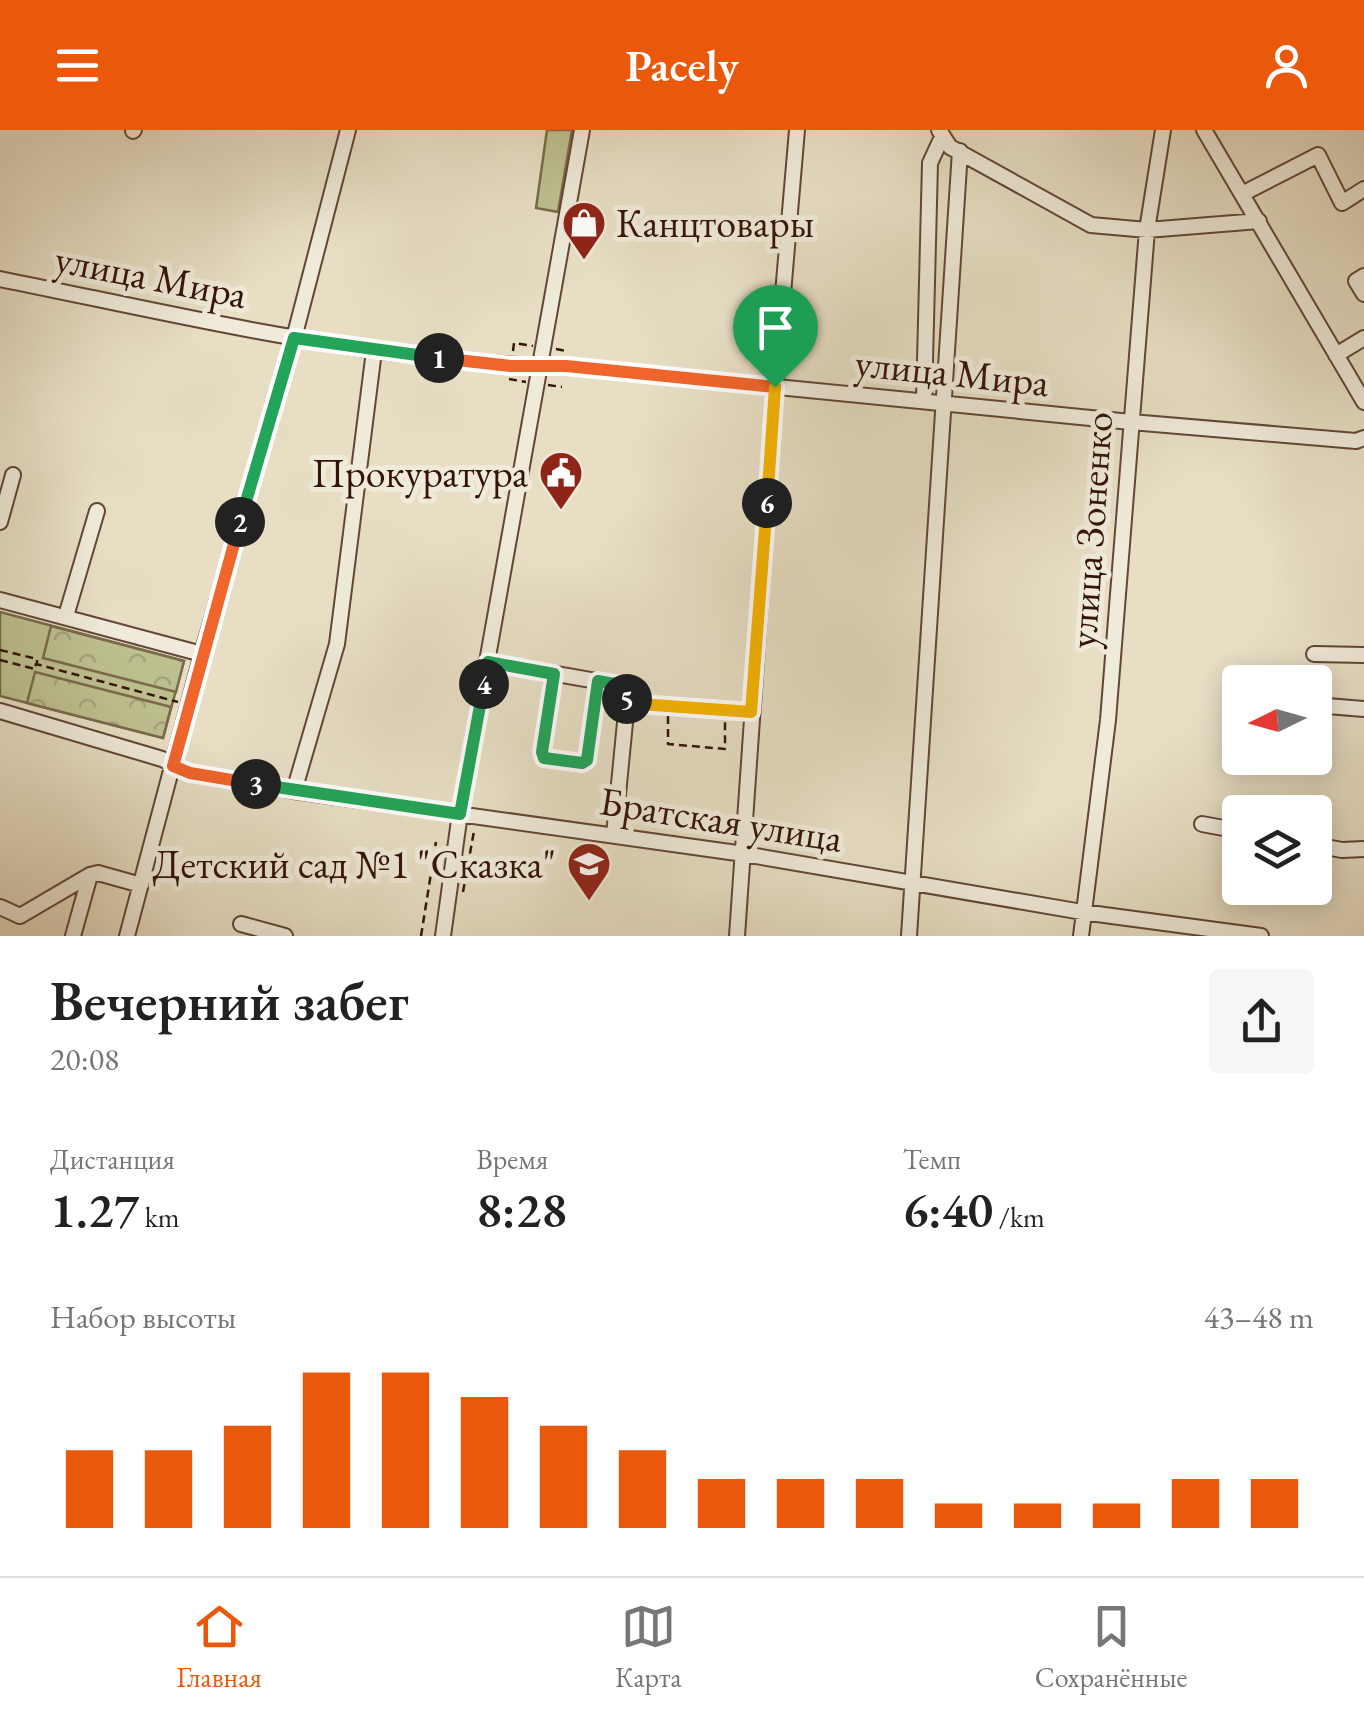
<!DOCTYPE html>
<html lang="ru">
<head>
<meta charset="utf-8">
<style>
  body { margin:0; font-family:"EB Garamond",serif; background:#f6f6f6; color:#222; height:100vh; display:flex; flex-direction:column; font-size:38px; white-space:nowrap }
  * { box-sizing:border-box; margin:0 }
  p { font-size:32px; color:#767676 }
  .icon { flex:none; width:55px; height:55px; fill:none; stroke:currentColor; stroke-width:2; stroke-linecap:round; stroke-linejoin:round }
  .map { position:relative; height:806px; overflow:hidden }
  .drawer { display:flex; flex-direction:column; background:#fff; flex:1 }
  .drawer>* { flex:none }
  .needle { width:65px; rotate:265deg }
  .fabs { position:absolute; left:1222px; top:535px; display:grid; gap:20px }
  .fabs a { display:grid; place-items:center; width:110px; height:110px; border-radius:10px; background:#fff; box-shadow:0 5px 25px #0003; font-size:50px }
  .pin { position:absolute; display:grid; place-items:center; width:85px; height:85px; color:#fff; margin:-102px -42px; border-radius:50% 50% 50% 0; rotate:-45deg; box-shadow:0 0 10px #0007 }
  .pin .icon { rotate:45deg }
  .km { position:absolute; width:50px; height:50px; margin:-25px; border-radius:50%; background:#222; color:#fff; font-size:28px; line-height:50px; text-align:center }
  .round { display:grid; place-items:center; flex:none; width:105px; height:105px; border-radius:10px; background:#f6f6f6 }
  .headline { display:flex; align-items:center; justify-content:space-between; height:170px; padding:0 50px }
  h1 { font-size:55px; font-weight:600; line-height:75px }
  .metrics { display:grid; grid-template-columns:repeat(3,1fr); gap:15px; height:170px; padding:10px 50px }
  .metrics div { display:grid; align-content:center }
  .metrics b { font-size:50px; font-weight:600 }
  .metrics small { font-size:28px; font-weight:400 }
  .metrics p { font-size:28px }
  .chart { height:280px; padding:20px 50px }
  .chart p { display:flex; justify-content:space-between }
  .chart svg { width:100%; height:180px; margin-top:10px; stroke:#ea580c; stroke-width:6 }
  header { display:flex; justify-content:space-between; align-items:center; height:130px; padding:0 50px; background:#ea580c; color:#fff; font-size:45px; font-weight:600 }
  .dock { display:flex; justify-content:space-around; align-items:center; height:140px; border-top:2px solid #e0e0e0; background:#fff; font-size:28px; color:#767676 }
  .dock a { display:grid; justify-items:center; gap:5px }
  .dock .selected { color:#ea580c }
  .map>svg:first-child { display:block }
  .green { fill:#bdbf8f; stroke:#796a4b; stroke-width:2.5 }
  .forest { fill:url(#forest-crowns); stroke:#796a4b; stroke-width:2.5 }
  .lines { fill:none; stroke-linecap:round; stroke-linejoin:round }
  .minor-casing { stroke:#624636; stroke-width:18 }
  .path { stroke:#351407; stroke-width:2.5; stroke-dasharray:8 5; stroke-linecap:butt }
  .minor { stroke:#efead9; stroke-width:14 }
  .split-1-casing { stroke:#fff; stroke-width:20 }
  .split-2-casing { stroke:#fff; stroke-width:20 }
  .split-3-casing { stroke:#fff; stroke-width:20 }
  .split-4-casing { stroke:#fff; stroke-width:20 }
  .split-5-casing { stroke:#fff; stroke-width:20 }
  .split-6-casing { stroke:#fff; stroke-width:20 }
  .split-7-casing { stroke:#fff; stroke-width:20 }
  .split-1 { stroke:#f0652b; stroke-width:12 }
  .split-2 { stroke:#22a559; stroke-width:12 }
  .split-3 { stroke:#f0652b; stroke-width:12 }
  .split-4 { stroke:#22a559; stroke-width:12 }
  .split-5 { stroke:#22a559; stroke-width:12 }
  .split-6 { stroke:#f5b400; stroke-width:12 }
  .split-7 { stroke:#f5b400; stroke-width:12 }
  .labels { text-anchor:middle; stroke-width:10; stroke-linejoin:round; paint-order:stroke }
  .poi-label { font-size:40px; fill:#351407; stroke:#efead9; text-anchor:end }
  .street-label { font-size:40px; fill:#351407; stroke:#efead9 }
</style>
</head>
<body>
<header><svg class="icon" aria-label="menu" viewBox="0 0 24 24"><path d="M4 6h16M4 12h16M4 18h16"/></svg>Pacely<svg class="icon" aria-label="person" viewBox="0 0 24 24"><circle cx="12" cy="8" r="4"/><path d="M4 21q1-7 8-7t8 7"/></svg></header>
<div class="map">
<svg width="1364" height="806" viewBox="0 0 1364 806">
  <defs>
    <pattern id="forest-crowns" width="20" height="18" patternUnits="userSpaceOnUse" patternTransform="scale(2.5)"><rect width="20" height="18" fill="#bdbf8f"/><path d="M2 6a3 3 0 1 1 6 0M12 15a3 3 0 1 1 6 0" fill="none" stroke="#a3a37a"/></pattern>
  </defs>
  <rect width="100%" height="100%" fill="#e7dec4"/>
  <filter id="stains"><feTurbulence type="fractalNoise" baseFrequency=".002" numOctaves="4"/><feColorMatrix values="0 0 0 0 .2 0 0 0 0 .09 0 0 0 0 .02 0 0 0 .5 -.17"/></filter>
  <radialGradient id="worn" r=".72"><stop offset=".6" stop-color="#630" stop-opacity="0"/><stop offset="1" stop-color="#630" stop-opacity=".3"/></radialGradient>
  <path class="green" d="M 547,0 L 572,0 L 558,82 L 536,78 Z
    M 0,482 L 184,531 L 163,608 L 0,566 Z"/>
  <path class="forest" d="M 51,496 L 184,531 L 176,562 L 43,528 Z
    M 35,542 L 171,577 L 163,608 L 27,573 Z"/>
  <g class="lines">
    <defs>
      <path id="minor" d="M 939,0 L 950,17 L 1091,95 L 1147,100 L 1259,91
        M 1204,0 L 1364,272
        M 133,1 L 134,0
        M 1242,64 L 1318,25 L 1342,73 L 1364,59
        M 1364,146 L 1356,151 L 1364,164
        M 0,149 C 140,177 279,210 421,226 C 469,232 517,237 565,236 L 1131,292 L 1356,311 L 1364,308
        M 1336,225 L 1364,208
        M 924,271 L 930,33 L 942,7
        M 0,392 L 13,345
        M 0,470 L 202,524
        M 66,486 L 97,381
        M 1314,524 L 1364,525
        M 488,532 L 625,556 L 628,562 L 614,705
        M 553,544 L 542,622 L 545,628 L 582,633 L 587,630 L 598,551
        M 626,573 L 751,582
        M 1315,575 L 1364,579
        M 0,581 L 162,629 L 190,643 L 294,661 L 744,724 L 1082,782 L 1261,806
        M 294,661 L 337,514 L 374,221
        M 1202,694 L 1240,701
        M 1315,715 L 1342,720 L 1364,719
        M 0,777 L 20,786 L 90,745
        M 241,794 L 285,806
        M 73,806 L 90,745 L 98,743 L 141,755
        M 127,806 L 202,524 L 294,208 L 348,0
        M 443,806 L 460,683 L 582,0
        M 737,806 L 775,257 L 797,0
        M 909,806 L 960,21
        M 1081,806 L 1108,590 L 1147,100 L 1163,0"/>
    </defs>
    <use href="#minor" class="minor-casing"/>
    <path class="path" d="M 556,219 L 567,221
      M 513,221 L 514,213 L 533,216
      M 509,249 L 526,252
      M 548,255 L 562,257
      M 0,520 L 37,529 L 37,533
      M 0,530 L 35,539 L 36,534 L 178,572
      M 668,586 L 668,614 L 725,619 L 725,592
      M 463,762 L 474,701
      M 421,806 L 436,712"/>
    <use href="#minor" class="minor"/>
  </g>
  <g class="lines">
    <defs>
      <path id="split-1" d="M 439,228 L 511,236 L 566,236 L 775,257"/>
      <path id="split-2" d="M 240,392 L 294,208 L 439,228"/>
      <path id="split-3" d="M 240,392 L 173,636 L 190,643 L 256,654"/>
      <path id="split-4" d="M 256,654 L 460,684 L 484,554"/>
      <path id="split-5" d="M 484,554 L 488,532 L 554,544 L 542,622 L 544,628 L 582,633 L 587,630 L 598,551 L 625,556 L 627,569"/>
      <path id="split-6" d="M 627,569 L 626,573 L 751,582 L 767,373"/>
      <path id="split-7" d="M 767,373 L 775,257"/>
    </defs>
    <use href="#split-1" class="split-1-casing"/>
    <use href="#split-2" class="split-2-casing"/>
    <use href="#split-3" class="split-3-casing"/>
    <use href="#split-4" class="split-4-casing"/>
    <use href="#split-5" class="split-5-casing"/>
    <use href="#split-6" class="split-6-casing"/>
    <use href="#split-7" class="split-7-casing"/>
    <use href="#split-1" class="split-1"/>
    <use href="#split-2" class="split-2"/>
    <use href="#split-3" class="split-3"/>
    <use href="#split-4" class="split-4"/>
    <use href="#split-5" class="split-5"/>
    <use href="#split-6" class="split-6"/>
    <use href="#split-7" class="split-7"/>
  </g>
  <defs>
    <symbol id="shop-pin" viewBox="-11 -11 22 30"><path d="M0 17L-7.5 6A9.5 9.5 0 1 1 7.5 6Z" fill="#8f2418" stroke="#efead9"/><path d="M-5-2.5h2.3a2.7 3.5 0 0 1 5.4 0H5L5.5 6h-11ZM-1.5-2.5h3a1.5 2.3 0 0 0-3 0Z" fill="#fff"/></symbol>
    <symbol id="civic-pin" viewBox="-11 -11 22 30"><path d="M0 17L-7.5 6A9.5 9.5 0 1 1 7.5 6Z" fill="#8f2418" stroke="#efead9"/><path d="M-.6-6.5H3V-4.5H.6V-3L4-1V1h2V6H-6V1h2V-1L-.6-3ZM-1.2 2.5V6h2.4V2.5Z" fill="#fff"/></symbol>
    <symbol id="school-pin" viewBox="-11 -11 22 30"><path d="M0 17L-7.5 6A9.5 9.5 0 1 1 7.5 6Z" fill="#8f2418" stroke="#efead9"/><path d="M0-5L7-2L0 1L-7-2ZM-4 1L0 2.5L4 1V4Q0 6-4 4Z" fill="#fff"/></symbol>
  </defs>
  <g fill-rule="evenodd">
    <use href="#shop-pin" x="559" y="68" width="50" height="68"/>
    <use href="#civic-pin" x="536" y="318" width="50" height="68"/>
    <use href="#school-pin" x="564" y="709" width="50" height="68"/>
  </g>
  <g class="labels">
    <g class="poi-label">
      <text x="616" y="107" text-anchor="start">Канцтовары</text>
      <text x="528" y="357">Прокуратура</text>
      <text x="556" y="748">Детский сад №1 "Сказка"</text>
    </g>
    <g class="street-label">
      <text transform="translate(151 146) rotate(11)" y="14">улица Мира</text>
      <text transform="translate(952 242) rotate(6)" y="14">улица Мира</text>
      <text transform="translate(1090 400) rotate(-86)" y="14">улица Зоненко</text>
      <text transform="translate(721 689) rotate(9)" y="14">Братская улица</text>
    </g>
  </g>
  <rect width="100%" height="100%" filter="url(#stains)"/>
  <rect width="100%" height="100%" fill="url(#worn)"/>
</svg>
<div class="fabs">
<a><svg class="needle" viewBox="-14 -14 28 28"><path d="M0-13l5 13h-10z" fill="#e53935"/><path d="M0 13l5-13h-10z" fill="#767676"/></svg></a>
<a><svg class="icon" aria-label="layers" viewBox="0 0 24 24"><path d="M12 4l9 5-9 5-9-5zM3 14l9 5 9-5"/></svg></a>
</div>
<div class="pin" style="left:775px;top:257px;background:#1e9e55"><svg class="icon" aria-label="arrive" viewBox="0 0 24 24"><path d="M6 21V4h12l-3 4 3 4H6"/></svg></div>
<b class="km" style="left:439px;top:228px">1</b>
<b class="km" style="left:240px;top:392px">2</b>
<b class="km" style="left:256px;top:654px">3</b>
<b class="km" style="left:484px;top:554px">4</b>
<b class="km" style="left:627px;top:569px">5</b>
<b class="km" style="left:767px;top:373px">6</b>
</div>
<section class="drawer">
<div class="headline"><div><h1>Вечерний забег</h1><p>20:08</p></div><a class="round"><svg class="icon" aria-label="share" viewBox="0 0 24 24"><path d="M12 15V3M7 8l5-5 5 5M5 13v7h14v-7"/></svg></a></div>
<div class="metrics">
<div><p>Дистанция</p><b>1.27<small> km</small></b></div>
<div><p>Время</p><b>8:28</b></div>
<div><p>Темп</p><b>6:40<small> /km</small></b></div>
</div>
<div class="chart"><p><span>Набор высоты</span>43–48 m</p>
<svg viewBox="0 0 160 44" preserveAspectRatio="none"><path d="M5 44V25M15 44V25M25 44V19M35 44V6M45 44V6M55 44V12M65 44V19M75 44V25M85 44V32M95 44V32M105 44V32M115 44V38M125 44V38M135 44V38M145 44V32M155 44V32"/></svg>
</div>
</section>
<nav class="dock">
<a class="selected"><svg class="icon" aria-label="home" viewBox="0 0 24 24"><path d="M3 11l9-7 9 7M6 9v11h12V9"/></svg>Главная</a>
<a><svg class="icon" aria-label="map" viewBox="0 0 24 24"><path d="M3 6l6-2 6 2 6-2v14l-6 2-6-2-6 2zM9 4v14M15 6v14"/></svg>Карта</a>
<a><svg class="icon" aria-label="saved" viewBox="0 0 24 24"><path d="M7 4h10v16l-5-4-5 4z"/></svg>Сохранённые</a>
</nav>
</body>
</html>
